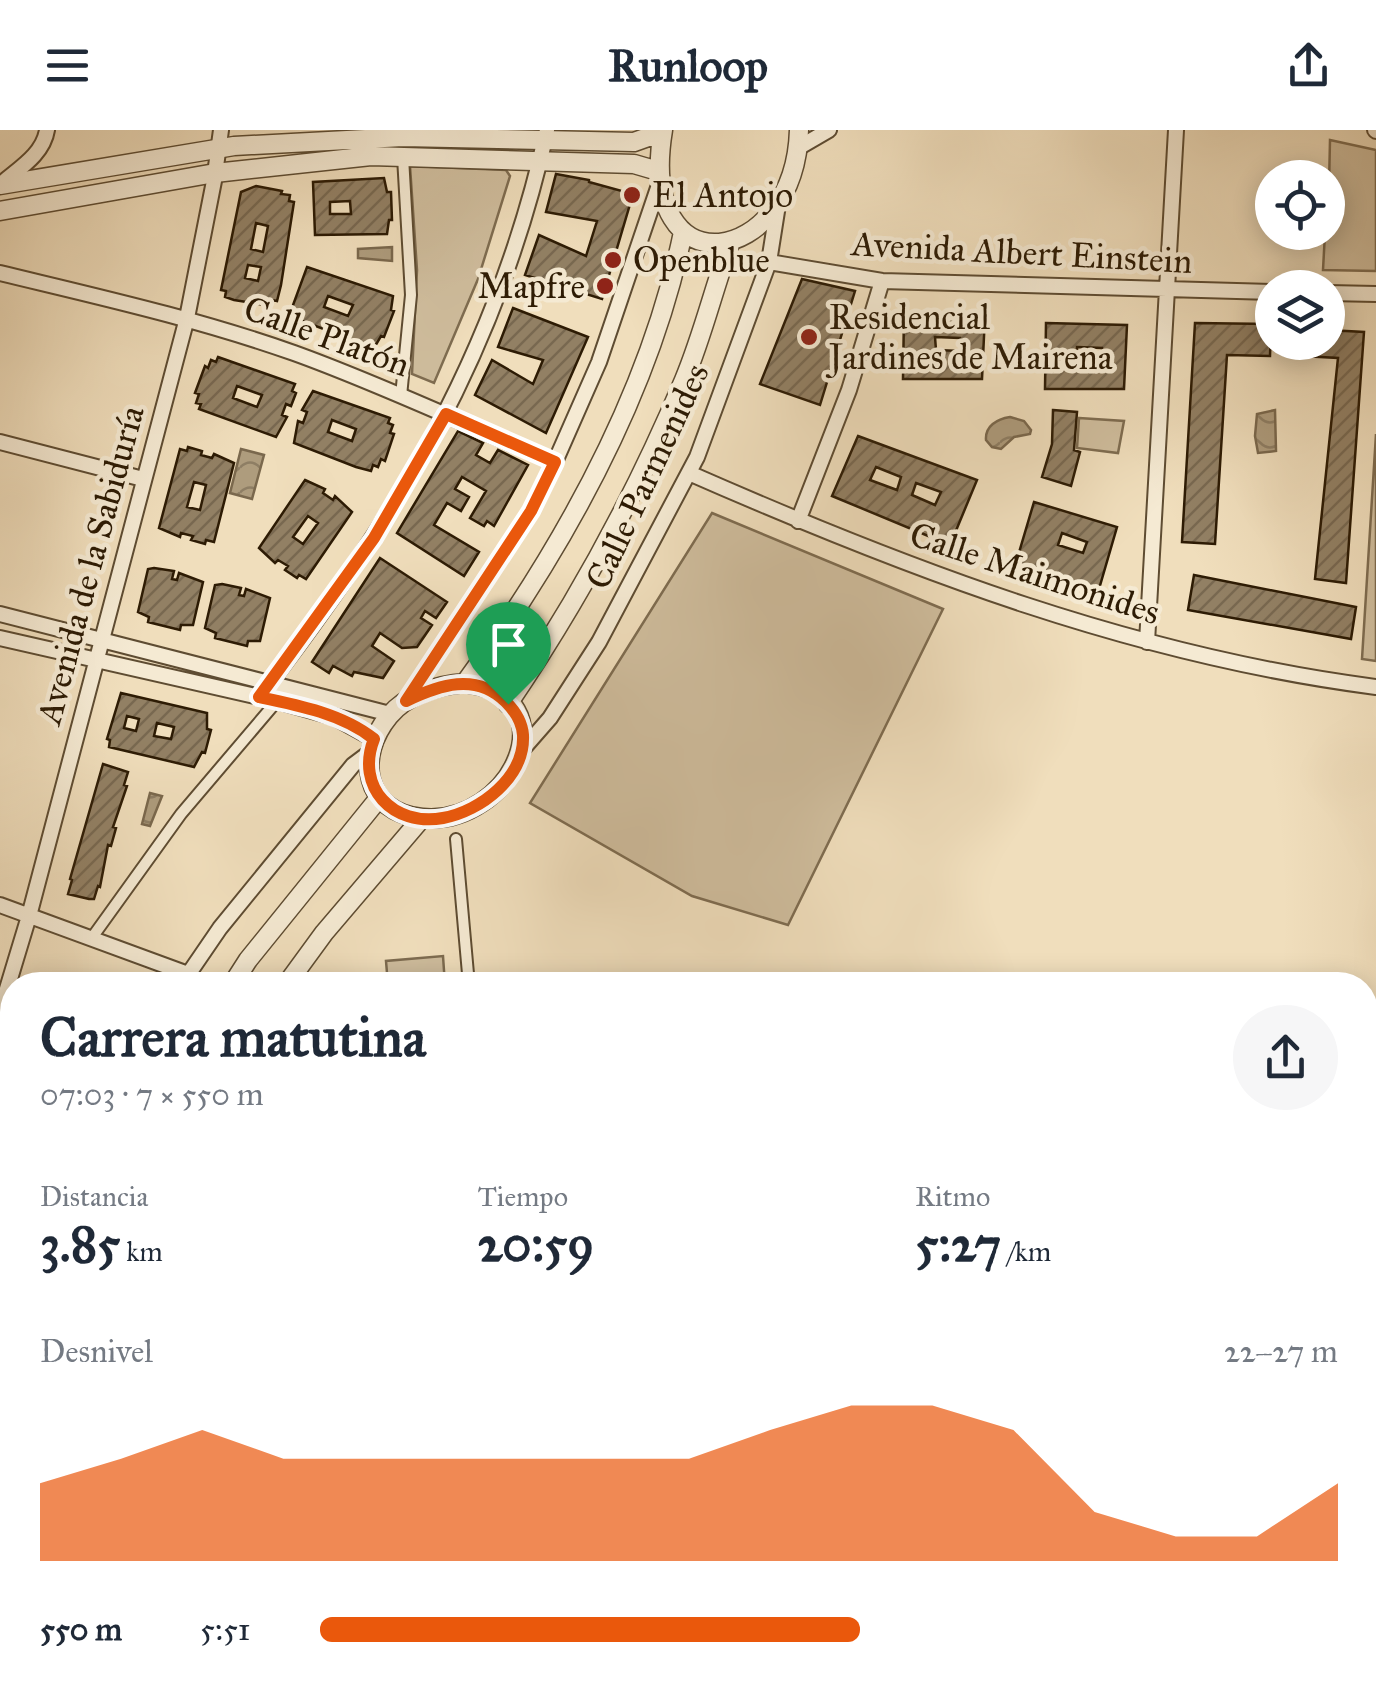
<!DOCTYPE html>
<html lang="es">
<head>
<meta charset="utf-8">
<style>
  body { margin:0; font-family:"IM FELL Great Primer",serif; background:#f6f6f7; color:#1f2937; height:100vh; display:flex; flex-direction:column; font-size:38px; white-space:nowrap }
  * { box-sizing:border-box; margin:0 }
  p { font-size:32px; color:#747a83 }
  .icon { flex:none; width:55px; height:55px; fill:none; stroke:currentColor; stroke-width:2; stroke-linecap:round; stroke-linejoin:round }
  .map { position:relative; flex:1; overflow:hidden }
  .drawer { position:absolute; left:0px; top:842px; width:1378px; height:718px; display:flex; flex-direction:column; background:#fff; border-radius:40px 40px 0 0; box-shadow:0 5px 25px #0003 }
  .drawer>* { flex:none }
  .controls { position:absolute; left:1255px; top:30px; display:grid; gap:20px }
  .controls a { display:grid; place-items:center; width:90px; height:90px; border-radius:50%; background:#fff; box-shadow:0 5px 25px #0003; font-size:50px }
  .pin { position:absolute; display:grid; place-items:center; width:85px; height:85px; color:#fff; margin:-102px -42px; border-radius:50% 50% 50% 0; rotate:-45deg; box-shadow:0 0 10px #0007 }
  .pin .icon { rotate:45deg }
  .round { display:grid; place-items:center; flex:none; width:105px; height:105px; border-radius:52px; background:#f6f6f7 }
  .overview { display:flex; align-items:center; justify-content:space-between; height:170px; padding:0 40px }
  h1 { font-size:55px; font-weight:700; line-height:75px }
  .figures { display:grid; grid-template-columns:repeat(3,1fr); gap:15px; height:170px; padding:10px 40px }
  .figures div { display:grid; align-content:center }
  .figures b { font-size:50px; font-weight:700 }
  .figures small { font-size:28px; font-weight:400 }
  .figures p { font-size:28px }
  .chart { height:280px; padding:20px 40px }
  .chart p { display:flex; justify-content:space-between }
  .chart svg { width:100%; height:180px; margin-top:10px; fill:#ea580c; opacity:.7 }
  ul { padding:0 40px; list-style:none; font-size:32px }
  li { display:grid; grid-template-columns:160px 120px 1fr; align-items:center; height:75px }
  li i { height:25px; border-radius:12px; background:#ea580c }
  header { display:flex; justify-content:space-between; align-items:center; height:130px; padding:0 40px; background:#fff; font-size:45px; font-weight:700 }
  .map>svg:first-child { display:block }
  .green { fill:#cfbd9d; stroke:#7e6c50; stroke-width:2.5 }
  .water { fill:url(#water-waves); stroke:#7a684d; stroke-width:2.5 }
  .building { fill:url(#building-hatch); stroke:#2d1b04; stroke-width:2.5; fill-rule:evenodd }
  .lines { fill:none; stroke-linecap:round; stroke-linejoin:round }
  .pedestrian-casing { stroke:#5e4c32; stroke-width:14 }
  .minor-casing { stroke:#5e4c32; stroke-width:18 }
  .tertiary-casing { stroke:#5e4c32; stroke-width:21 }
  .pedestrian { stroke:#f5ead3; stroke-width:10 }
  .minor { stroke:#f5ead3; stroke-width:14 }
  .tertiary { stroke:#f5ead3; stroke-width:18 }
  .route-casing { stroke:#fff; stroke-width:20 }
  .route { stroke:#ea580c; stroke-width:12 }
  .poi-dot { fill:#8f2418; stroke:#f5ead3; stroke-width:4 }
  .labels { text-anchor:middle; stroke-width:9; stroke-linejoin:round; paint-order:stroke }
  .poi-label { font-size:35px; fill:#2d1b04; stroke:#f5ead3; text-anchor:start }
  .street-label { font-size:35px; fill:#2d1b04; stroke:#f5ead3 }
</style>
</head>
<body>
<header><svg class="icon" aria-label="menu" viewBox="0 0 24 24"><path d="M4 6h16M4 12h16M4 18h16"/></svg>Runloop<svg class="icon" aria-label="share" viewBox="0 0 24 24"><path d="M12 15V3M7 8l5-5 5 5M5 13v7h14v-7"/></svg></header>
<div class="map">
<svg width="1376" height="1559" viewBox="0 0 1376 1559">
  <defs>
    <pattern id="water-waves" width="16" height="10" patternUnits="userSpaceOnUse" patternTransform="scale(2.5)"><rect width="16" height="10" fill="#ae9c7d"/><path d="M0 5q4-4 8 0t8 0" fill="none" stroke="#8e7e64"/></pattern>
    <pattern id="building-hatch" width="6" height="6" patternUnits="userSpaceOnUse" patternTransform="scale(2.5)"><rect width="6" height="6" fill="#928064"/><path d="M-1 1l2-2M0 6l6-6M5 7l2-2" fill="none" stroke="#786850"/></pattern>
  </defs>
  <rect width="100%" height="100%" fill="#f0debc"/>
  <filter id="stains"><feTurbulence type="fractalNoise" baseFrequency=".002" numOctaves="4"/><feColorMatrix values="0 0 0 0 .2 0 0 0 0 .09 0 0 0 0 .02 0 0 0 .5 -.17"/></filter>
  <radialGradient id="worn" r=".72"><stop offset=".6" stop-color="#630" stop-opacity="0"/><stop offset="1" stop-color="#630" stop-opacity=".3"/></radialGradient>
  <path class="green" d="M 1330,10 L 1376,20 L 1376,141 L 1323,140 L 1325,103 L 1328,102 Z
    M 410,36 L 506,40 L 510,46 L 478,149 L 434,253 L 412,244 L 417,140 Z
    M 1079,288 L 1124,291 L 1118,323 L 1077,318 Z
    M 1376,304 L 1376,531 L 1362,529 Z
    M 712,383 L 943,479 L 788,795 L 692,766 L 530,673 Z
    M 443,826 L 445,855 L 388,855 L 386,831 Z
    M 0,1211 L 12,1218 L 12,1548 L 121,1548 L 115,1559 L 0,1559 Z"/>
  <path class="water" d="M 392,117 L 392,131 L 358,128 L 358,119 Z
    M 1275,280 L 1276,321 L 1258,323 L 1255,306 L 1257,284 Z
    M 1010,287 L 1024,291 L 1031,300 L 1030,304 L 1014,307 L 1001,319 L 992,317 L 986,310 C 985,296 997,289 1010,287 Z
    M 241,319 L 264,325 L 252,369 L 230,363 Z
    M 150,663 L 162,666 L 150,696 L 142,694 Z"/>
  <path class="building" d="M 556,44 L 589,50 L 589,52 L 633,64 L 602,169 L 525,145 L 539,105 L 586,126 L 597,91 L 546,82 Z
    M 384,48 L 387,62 L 391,62 L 392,90 L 389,90 L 387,104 L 315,105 L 313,52 ZM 350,71 L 351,84 L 330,84 L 330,72 Z
    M 256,56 L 282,61 L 281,64 L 290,65 L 289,71 L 294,72 L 281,155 L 277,171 L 272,170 L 271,176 L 234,170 L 225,167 L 226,161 L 221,160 L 241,62 ZM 256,93 L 268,96 L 263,122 L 251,119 ZM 248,135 L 261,137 L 258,151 L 245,148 Z
    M 307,137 L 393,166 L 391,180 L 394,181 L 384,207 L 381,206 L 374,218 L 289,186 ZM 328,166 L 353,175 L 348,186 L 324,177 Z
    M 802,149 L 855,161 L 820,275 L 760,254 Z
    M 513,178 L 588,207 L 546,303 L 475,265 L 492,230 L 533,254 L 543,230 L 498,217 Z
    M 904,183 L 985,185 L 982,249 L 903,249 ZM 935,207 L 960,208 L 961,221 L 936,220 Z
    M 1046,193 L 1127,195 L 1124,259 L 1045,259 ZM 1077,217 L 1102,218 L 1102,230 L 1077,230 Z
    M 1195,193 L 1271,194 L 1270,226 L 1227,225 L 1215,414 L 1182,412 Z
    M 1328,200 L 1364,202 L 1346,453 L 1315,449 L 1338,228 L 1284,225 L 1284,212 L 1328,212 Z
    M 218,227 L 295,254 L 292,261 L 296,263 L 291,276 L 286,274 L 282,285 L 287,287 L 276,307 L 199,279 L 201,274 L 196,273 L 199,264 L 195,263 L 205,236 L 208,238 L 211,230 L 216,232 ZM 237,256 L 262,265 L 257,277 L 233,268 Z
    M 313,261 L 390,288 L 388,293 L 393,295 L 390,303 L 394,304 L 385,331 L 381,329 L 378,337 L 373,335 L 371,341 L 356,337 L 294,313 L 298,291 L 303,293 L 307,282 L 302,280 ZM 332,290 L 356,299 L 352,311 L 328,302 Z
    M 1053,280 L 1077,282 L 1074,320 L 1080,322 L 1071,356 L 1042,347 L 1052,314 Z
    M 458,301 L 483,313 L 476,325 L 490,333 L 498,320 L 528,335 L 494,396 L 487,391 L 484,396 L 470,388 L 486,361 L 462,347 L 455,359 L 469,367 L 461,381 L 447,373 L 434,395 L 479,422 L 464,446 L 397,403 Z
    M 858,306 L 977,350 L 950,415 L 832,366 ZM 876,337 L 901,347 L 897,360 L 870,350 ZM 916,353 L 941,362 L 935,375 L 912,365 Z
    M 188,317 L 202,321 L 201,325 L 212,328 L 214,324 L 234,333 L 214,412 L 206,410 L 205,414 L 191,410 L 193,406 L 181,403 L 180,407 L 159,398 L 180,319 L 187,321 ZM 194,352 L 206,355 L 200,380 L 187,377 Z
    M 305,350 L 325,359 L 323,363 L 333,370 L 335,366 L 352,382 L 306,449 L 299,445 L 297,448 L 285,440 L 288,436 L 278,430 L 275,433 L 259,418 ZM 308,386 L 318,393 L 303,414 L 293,407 Z
    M 1034,372 L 1117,397 L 1099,459 L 1015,436 ZM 1062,403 L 1087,412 L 1083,423 L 1058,415 Z
    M 380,428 L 447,472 L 436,488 L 425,481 L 421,488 L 432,495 L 417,517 L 402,518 L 380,503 L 372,516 L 394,531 L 383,548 L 354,542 L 352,546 L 333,536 L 329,543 L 312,532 Z
    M 154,438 L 174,441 L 172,449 L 177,450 L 179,443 L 203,452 L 193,495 L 181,495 L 180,500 L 148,492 L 149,487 L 138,482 L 148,439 Z
    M 1194,445 L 1356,477 L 1351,509 L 1188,480 Z
    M 222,454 L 241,458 L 239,465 L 244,466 L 246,459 L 270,468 L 260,511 L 248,511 L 247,516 L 215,508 L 216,503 L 205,498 L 215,455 Z
    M 121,563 L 207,583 L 207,599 L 211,600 L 205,623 L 202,622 L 194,637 L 109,617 L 110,610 L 107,609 ZM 127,586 L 139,589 L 136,601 L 124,598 ZM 157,593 L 174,597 L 171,609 L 154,606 Z
    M 103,634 L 128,642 L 124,655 L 127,656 L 113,697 L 116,698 L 111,716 L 108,715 L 100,757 L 98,756 L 94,769 L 89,769 L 68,764 L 72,750 L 70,749 Z
    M 180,1548 L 187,1553 L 194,1559 L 171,1559 Z
    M 202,1548 L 232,1548 L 223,1559 L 217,1559 Z"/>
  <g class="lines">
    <defs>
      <path id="pedestrian" d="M 401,266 L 411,165 L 403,27
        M 456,709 L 469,855
        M 91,809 L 181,684 L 277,571"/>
      <path id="minor" d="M 1375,0 L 1376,1
        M 798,18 L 829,0
        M 1,54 C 18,39 43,25 47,0
        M 769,132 L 882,151 L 1272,162
        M 0,143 C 99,167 198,189 294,223 C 383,255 468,296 555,332
        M 1328,163 L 1376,164
        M 0,312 L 143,349
        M 689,343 C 910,440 1135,526 1376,557
        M 798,391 L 849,260 L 882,151
        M 0,484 L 390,584
        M 0,508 L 277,571 L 334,587 L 374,609
        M 1147,512 L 1176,0
        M 259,567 C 396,390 498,222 547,0
        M 409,567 L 531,381 L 555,332 L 599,232 L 659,55
        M 522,620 L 550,588 L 599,512 L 697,327 L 769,132 L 778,75
        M 0,775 L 188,844
        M 181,855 L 220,798 L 353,635 L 369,623
        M 0,882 L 29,786 L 187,188 L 214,51 L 221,0
        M 0,993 L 12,997
        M 302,1559 L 311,1548"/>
      <path id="tertiary" d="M 663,0 C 636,163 795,138 799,0
        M 0,55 L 234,16 L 403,7 L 634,12 L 662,2
        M 0,81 L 215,43 L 371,26 L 634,34 L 658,41
        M 465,553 C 561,421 650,264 683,102
        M 465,553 C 572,565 512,697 422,688 C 363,682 356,626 389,586 C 407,564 438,555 465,553 Z
        M 508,574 C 578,471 636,364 684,250 C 703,205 714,157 731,111
        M 232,855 L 248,830 L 379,668
        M 286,855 L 324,803 L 422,688
        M 0,1181 L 12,1179
        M 0,1194 L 12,1206
        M 0,1347 L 12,1318
        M 0,1463 L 12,1435
        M 715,1548 L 729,1559"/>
    </defs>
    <use href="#pedestrian" class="pedestrian-casing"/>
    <use href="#minor" class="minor-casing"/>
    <use href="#tertiary" class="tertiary-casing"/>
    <use href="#pedestrian" class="pedestrian"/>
    <use href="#minor" class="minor"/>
    <use href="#tertiary" class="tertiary"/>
  </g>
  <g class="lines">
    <defs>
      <path id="route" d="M 446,284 L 555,332 L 531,381 L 406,571 C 439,555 476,542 506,572 C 515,581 522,592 523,605 C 525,647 481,681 443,688 C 393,697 355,657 374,609 C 343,584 298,575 259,567 L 374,408 Z"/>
    </defs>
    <use href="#route" class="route-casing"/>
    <use href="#route" class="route"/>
  </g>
  <g class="poi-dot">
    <circle cx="632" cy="65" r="10"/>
    <circle cx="613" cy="130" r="10"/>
    <circle cx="605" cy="156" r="10"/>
    <circle cx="809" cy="207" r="10"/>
  </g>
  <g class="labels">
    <g class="poi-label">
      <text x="652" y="77">El Antojo</text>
      <text x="633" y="142">Openblue</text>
      <text x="585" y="168" text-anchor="end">Mapfre</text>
      <text x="829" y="199">Residencial<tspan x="829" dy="40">Jardines de Mairena</tspan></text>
    </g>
    <g class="street-label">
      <text transform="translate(1022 122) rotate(3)" y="12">Avenida Albert Einstein</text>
      <text transform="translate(327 206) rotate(20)" y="12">Calle Platón</text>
      <text transform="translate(647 346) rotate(-65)" y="12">Calle Parmenides</text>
      <text transform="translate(90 435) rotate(-75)" y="12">Avenida de la Sabiduría</text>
      <text transform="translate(1035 443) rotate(18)" y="12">Calle Maimonides</text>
    </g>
  </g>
  <rect width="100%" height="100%" filter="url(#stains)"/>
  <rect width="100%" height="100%" fill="url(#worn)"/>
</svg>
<div class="controls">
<a><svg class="icon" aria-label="locate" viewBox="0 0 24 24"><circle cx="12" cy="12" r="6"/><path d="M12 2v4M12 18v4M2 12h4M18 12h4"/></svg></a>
<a><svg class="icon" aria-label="layers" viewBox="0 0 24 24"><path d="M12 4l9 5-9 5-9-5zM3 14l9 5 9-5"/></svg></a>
</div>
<div class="pin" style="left:508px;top:574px;background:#1e9e55"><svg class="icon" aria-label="arrive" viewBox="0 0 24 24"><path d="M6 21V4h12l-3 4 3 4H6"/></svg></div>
<section class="drawer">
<div class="overview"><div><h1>Carrera matutina</h1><p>07:03 · 7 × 550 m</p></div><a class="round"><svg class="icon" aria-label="share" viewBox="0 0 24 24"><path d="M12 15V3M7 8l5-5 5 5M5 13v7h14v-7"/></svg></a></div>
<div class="figures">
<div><p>Distancia</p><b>3.85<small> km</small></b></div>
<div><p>Tiempo</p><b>20:59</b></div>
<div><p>Ritmo</p><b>5:27<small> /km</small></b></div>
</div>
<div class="chart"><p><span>Desnivel</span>22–27 m</p>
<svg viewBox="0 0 160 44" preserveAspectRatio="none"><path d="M0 44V25L10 19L20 12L30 19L40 19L50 19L60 19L70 19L80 19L90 12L100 6L110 6L120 12L130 32L140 38L150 38L160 25V44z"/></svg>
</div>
<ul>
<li><b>550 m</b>5:51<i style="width:53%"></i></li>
</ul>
</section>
</div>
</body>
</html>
